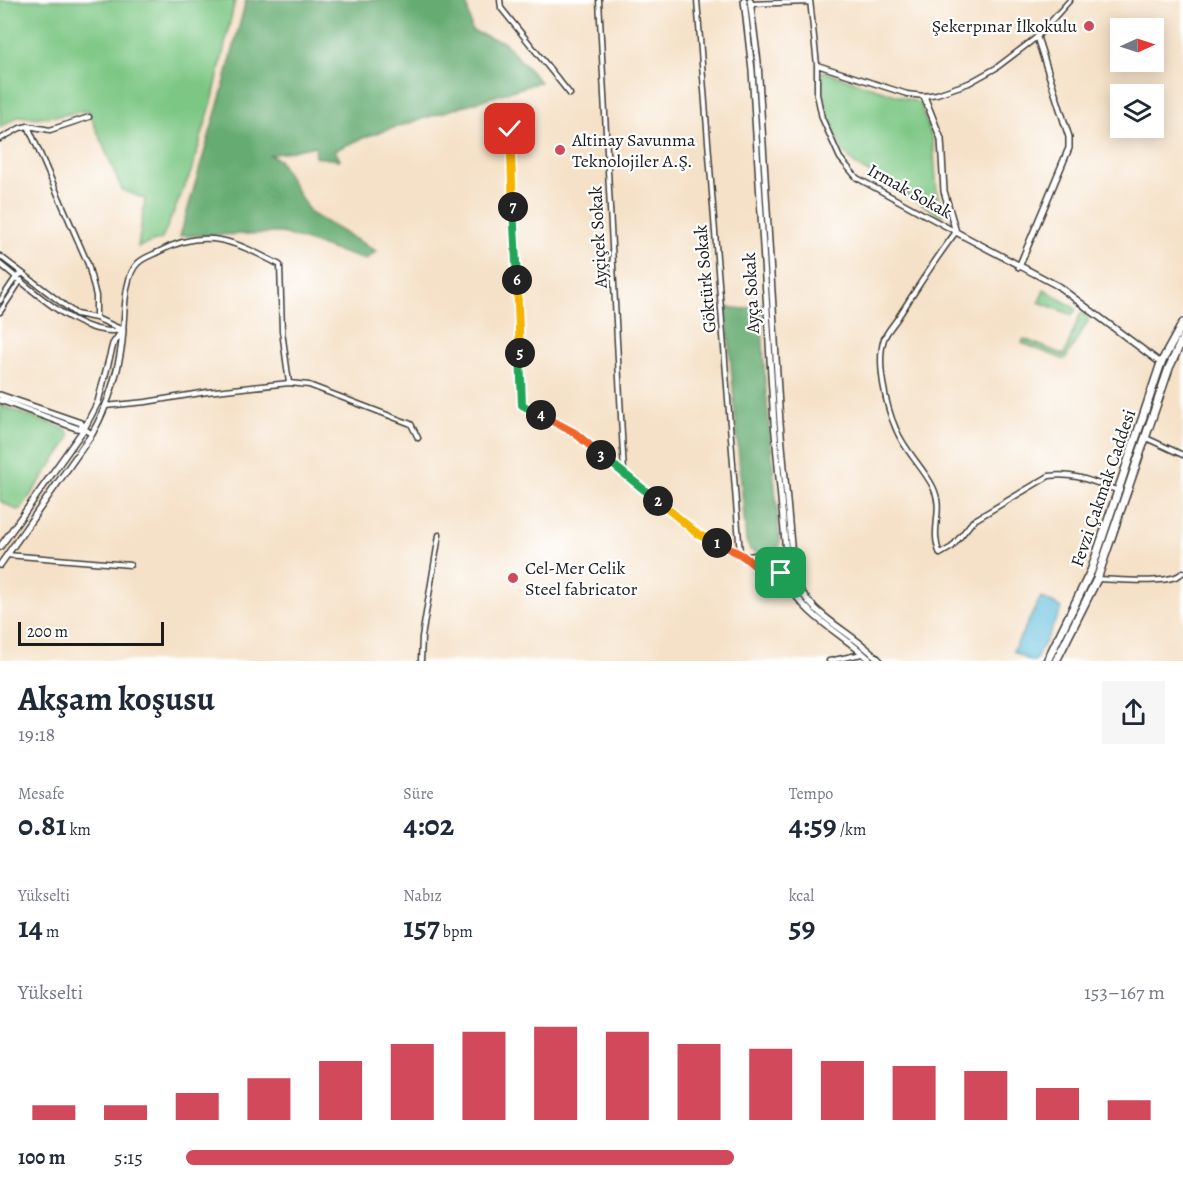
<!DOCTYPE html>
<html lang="tr">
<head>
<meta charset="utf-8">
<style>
  body { margin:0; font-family:Alegreya,serif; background:#f6f6f7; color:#1f2937; height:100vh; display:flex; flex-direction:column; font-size:22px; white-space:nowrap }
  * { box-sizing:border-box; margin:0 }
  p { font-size:20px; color:#747a83 }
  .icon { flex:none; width:33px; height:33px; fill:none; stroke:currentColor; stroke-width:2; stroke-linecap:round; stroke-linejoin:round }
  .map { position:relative; height:661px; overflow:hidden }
  .drawer { display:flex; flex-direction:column; background:#fff; flex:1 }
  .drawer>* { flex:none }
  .needle { width:39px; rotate:87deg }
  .controls { position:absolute; left:1110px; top:18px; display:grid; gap:12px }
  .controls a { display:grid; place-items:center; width:54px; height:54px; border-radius:0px; background:#fff; box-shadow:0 3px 15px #0003; font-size:30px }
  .scale { position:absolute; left:18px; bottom:15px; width:146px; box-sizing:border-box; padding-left:6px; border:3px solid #1c1c1c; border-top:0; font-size:16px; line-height:21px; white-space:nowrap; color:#1c1c1c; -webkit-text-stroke:4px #fff; paint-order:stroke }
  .pin { position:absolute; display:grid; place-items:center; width:51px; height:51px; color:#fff; margin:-26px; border-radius:12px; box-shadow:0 3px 9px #0006 }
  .km { position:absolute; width:30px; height:30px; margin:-15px; border-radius:50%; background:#222; color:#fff; font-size:16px; line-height:30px; text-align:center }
  .round { display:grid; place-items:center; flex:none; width:63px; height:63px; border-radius:0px; background:#f6f6f7 }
  .overview { display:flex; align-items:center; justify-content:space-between; height:102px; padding:0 18px }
  h1 { font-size:33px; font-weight:700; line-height:45px }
  .metrics { display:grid; grid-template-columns:repeat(3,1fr); gap:9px; height:102px; padding:6px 18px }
  .metrics div { display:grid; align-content:center }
  .metrics b { font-size:30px; font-weight:700 }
  .metrics small { font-size:16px; font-weight:400 }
  .metrics p { font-size:16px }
  .chart { height:168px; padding:12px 18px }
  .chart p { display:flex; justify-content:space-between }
  .chart svg { width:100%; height:108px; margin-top:6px; stroke:#d1495b; stroke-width:6 }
  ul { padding:0 18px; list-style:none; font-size:20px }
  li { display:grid; grid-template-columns:96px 72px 1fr; align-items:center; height:45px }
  li i { height:15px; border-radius:8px; background:#d1495b }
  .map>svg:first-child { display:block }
  .green { fill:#7dc784; stroke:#4c7250; stroke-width:1.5 }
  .forest { fill:#66ac72; stroke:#416447; stroke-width:1.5 }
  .water { fill:#5dbddb; stroke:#3c6c7c; stroke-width:1.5 }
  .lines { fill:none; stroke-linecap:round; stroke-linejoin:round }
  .minor-casing { stroke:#3d3a36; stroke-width:7 }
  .tertiary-casing { stroke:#3d3a36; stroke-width:8 }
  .primary-casing { stroke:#3d3a36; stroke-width:10 }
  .minor { stroke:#fff; stroke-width:4 }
  .tertiary { stroke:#fff; stroke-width:5 }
  .primary { stroke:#fff; stroke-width:7 }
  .split-1-casing { stroke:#fff; stroke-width:12 }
  .split-2-casing { stroke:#fff; stroke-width:12 }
  .split-3-casing { stroke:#fff; stroke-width:12 }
  .split-4-casing { stroke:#fff; stroke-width:12 }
  .split-5-casing { stroke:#fff; stroke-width:12 }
  .split-6-casing { stroke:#fff; stroke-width:12 }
  .split-7-casing { stroke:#fff; stroke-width:12 }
  .split-8-casing { stroke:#fff; stroke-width:12 }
  .split-1 { stroke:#f0652b; stroke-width:8 }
  .split-2 { stroke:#f5b400; stroke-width:8 }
  .split-3 { stroke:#22a559; stroke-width:8 }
  .split-4 { stroke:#f0652b; stroke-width:8 }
  .split-5 { stroke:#22a559; stroke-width:8 }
  .split-6 { stroke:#f5b400; stroke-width:8 }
  .split-7 { stroke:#22a559; stroke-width:8 }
  .split-8 { stroke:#f5b400; stroke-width:8 }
  .poi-dot { fill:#d1495b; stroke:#fff; stroke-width:2 }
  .labels { text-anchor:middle; stroke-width:4.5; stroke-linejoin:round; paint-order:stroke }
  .poi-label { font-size:18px; fill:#1c1c1c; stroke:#fff; text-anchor:start }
  .street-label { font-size:18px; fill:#1c1c1c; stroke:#fff }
</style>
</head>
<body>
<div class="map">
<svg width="1183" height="661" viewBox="0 0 1183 661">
  <rect width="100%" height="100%" fill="#fff"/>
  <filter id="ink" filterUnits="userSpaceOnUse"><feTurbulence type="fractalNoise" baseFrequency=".0167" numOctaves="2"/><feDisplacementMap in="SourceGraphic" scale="12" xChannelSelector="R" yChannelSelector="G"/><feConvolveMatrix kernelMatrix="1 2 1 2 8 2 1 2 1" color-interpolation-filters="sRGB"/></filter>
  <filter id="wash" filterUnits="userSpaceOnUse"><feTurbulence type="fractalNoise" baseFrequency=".008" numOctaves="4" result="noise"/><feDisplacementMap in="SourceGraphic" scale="24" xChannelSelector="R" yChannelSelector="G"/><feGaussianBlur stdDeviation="1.35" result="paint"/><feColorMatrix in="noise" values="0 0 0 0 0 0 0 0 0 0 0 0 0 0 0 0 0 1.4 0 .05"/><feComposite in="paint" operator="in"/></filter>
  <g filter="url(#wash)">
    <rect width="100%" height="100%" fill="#f5e1c7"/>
    <path class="green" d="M 0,0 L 235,0 L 213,98 L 191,172 L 162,239 L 138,247 L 145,199 L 122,190 L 88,110 C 66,115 43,120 19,116 L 0,128 Z
      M 822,71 L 920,103 L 933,141 L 937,193 L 943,217 L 873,174 C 836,164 823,105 822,71 Z
      M 1044,289 L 1076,309 L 1073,315 L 1039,302 Z
      M 1081,312 L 1087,316 L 1088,321 L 1066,358 L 1063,359 L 1022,343 L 1024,339 L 1064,355 Z
      M 0,405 L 66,429 L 70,435 L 68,441 L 21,509 L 17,510 L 0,501 Z"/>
    <path class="forest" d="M 246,0 L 466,0 L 472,31 L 504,42 L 540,82 L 368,136 L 335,150 L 340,160 L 315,157 L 316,146 L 270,155 L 279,160 L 310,213 L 376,251 L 365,260 L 282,233 L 180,236 L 223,88 Z
      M 761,305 L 765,381 L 780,541 L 777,556 L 772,560 L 750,550 L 746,541 L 726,307 L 744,309 Z"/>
    <path class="water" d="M 1041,597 L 1062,608 L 1035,661 L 1030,661 L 1013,651 Z"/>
  </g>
  <g filter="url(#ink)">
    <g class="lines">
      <defs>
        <path id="minor" d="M 500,0 L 501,8 L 570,94
          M 599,0 L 624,473
          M 697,0 L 740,554
          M 810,0 L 817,65 L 817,94 L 822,118 L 840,158 L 857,178 L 956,232 C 935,259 918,287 899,316 C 895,323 887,331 884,339 C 876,362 886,407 896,429 C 904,450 923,467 933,487 C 945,511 929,529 940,554 L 952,547 L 973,521 L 1049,476 C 1075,472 1095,483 1120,491
          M 750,4 L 810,2
          M 817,65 L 907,94 L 924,96 L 937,94 L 969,83 L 996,68 L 1037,37 L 1070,0
          M 28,126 L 50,130 L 89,117
          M 510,129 L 522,405 L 575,433 L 699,535 L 744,557 L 750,564 L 789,584
          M 0,139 L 20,128 L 28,126 L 88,264 L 96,296 L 96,318
          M 0,256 L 76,314 L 96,318 L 123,330
          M 0,264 C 31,288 80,339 122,330
          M 0,301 L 16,277 L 22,274
          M 0,312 L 21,280
          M 123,330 C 125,312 124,276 138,263 C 143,258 152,255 158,252 C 206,226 236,242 280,265 L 282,331 L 289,383
          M 105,406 L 146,402 L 207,392 L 289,383 L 309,385 L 411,424 L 418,438
          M 1146,438 L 1183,455
          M 7,555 L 130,565
          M 744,557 L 755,555 L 787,571
          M 771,574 L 787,571
          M 1097,579 C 1116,579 1172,586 1183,572
          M 421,661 L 422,637 L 439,535
          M 829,661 L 862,654"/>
        <path id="tertiary" d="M 744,0 L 752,70 L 774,423 L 789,585 C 807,618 845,635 871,661
          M 750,0 L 758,62 L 780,423 L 794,578 C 809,616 853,632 880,661
          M 924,96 L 941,139 L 944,191 L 956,232 L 1058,286 L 1162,364
          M 1019,267 L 1069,148 L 1069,137 L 1037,37
          M 0,395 L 81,423 L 84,429 L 92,434
          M 0,400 L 76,428 L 84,429
          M 0,547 L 84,429 L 98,402 L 113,344 L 122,331
          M 0,565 L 92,434 C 109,404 121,365 123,330"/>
        <path id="primary" d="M 1047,661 L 1091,571 L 1161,363 L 1183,323
          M 1056,661 L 1097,579 L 1169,368 L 1183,338"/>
      </defs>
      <use href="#minor" class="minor-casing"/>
      <use href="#tertiary" class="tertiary-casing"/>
      <use href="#primary" class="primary-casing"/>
      <use href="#minor" class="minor"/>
      <use href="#tertiary" class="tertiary"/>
      <use href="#primary" class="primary"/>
    </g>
  </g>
  <g class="lines" filter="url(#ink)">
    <defs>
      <path id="split-1" d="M 717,543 C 725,547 735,551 743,556 C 755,565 763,576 781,573"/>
      <path id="split-2" d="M 658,501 L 699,535 L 717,543"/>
      <path id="split-3" d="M 601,455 L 658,501"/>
      <path id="split-4" d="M 541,415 L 575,433 L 601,455"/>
      <path id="split-5" d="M 520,353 L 522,405 L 541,415"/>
      <path id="split-6" d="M 517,280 L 520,353"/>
      <path id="split-7" d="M 513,207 L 517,280"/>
      <path id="split-8" d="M 510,129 L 513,207"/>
    </defs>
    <use href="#split-1" class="split-1-casing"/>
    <use href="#split-2" class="split-2-casing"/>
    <use href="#split-3" class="split-3-casing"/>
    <use href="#split-4" class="split-4-casing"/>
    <use href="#split-5" class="split-5-casing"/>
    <use href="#split-6" class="split-6-casing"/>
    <use href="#split-7" class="split-7-casing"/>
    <use href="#split-8" class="split-8-casing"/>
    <use href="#split-1" class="split-1"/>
    <use href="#split-2" class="split-2"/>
    <use href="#split-3" class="split-3"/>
    <use href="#split-4" class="split-4"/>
    <use href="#split-5" class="split-5"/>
    <use href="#split-6" class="split-6"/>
    <use href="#split-7" class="split-7"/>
    <use href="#split-8" class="split-8"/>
  </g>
  <g class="poi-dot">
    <circle cx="1089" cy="26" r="6"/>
    <circle cx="560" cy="150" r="6"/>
    <circle cx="513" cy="578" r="6"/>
  </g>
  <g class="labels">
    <g class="poi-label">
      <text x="1077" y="32" text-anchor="end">Şekerpınar İlkokulu</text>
      <text x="572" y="146">Altinay Savunma<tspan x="572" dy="21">Teknolojiler A.Ş.</tspan></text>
      <text x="525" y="574">Cel-Mer Celik<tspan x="525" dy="21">Steel fabricator</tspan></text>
    </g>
    <g class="street-label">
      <text transform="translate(910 191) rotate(29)" y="6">Irmak Sokak</text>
      <text transform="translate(598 237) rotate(-93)" y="6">Ayçiçek Sokak</text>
      <text transform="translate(705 279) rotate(-95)" y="6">Göktürk Sokak</text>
      <text transform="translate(751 293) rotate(-93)" y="6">Ayça Sokak</text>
      <text transform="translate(1103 488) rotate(-71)" y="6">Fevzi Çakmak Caddesi</text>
    </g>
  </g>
</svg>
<div class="controls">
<a><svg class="needle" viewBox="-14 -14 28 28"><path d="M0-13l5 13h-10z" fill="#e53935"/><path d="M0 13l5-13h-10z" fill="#747a83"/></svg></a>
<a><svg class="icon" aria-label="layers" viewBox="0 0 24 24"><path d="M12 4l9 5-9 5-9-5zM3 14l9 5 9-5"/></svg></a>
</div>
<div class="scale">200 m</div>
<div class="pin" style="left:781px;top:573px;background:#1e9e55"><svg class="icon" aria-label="arrive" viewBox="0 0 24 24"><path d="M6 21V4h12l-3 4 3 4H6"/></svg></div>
<div class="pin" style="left:510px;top:129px;background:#d93025"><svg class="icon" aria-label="check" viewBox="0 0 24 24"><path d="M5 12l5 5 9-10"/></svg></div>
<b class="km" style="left:717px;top:543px">1</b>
<b class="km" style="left:658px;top:501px">2</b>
<b class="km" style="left:601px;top:455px">3</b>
<b class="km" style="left:541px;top:415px">4</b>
<b class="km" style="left:520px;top:353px">5</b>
<b class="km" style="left:517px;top:280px">6</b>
<b class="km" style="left:513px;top:207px">7</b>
</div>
<section class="drawer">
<div class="overview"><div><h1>Akşam koşusu</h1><p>19:18</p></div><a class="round"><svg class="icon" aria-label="share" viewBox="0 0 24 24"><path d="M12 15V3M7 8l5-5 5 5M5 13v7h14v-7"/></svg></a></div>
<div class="metrics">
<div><p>Mesafe</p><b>0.81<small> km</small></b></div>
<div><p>Süre</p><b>4:02</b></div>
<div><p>Tempo</p><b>4:59<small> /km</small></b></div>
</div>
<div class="metrics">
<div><p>Yükselti</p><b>14<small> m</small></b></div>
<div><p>Nabız</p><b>157<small> bpm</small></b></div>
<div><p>kcal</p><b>59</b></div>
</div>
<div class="chart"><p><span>Yükselti</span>153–167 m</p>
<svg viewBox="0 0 160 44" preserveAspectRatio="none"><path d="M5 44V38M15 44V38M25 44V33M35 44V27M45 44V20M55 44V13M65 44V8M75 44V6M85 44V8M95 44V13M105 44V15M115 44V20M125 44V22M135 44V24M145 44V31M155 44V36"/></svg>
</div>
<ul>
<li><b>100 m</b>5:15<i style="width:56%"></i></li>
</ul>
</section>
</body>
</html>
